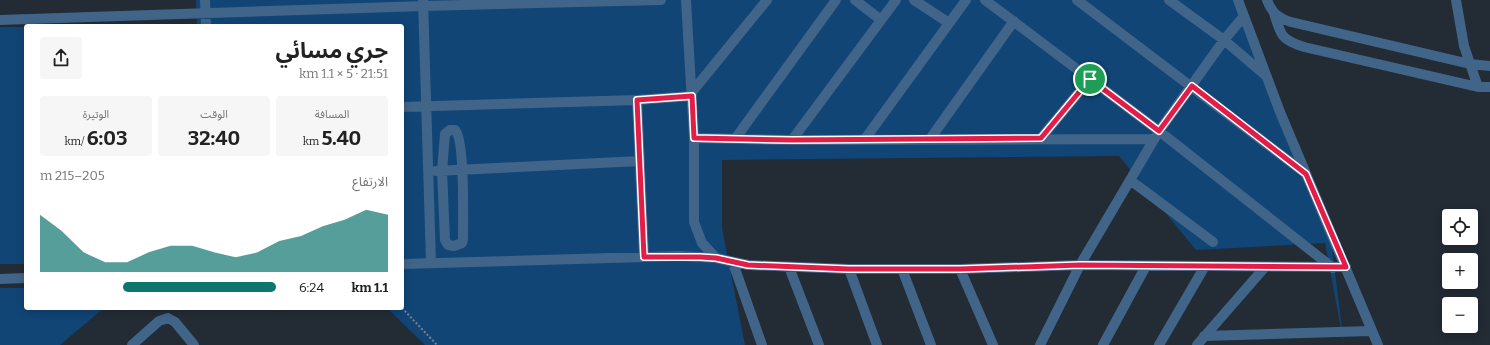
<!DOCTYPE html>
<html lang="ar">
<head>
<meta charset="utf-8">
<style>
  body { margin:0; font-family:Bitter,"Noto Sans Arabic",serif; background:#f6f6f6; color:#222; direction:rtl; height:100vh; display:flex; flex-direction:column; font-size:15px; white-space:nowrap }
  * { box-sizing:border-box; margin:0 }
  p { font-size:13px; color:#767676 }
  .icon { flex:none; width:22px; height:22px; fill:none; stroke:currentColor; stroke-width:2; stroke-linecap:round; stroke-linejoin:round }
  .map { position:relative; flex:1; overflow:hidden; direction:ltr }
  .side { position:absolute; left:24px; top:24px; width:380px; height:286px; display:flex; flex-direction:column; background:#fff; border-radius:4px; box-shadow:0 2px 10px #0003; direction:rtl }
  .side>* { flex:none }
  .buttons { position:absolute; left:1442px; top:209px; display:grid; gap:8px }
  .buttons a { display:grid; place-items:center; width:36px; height:36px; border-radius:4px; background:#fff; box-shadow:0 2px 10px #0003; font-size:20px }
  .pin { position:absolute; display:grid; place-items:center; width:34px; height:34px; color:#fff; margin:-17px; border:2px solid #fff; border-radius:50%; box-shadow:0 1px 4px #0007 }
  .round { display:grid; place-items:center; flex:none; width:42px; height:42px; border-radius:4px; background:#f6f6f6 }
  .head { display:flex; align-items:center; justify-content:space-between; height:68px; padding:0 16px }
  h1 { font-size:22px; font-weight:700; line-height:30px }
  .stats { display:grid; grid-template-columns:repeat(3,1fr); gap:6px; height:68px; padding:4px 16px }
  .stats div { display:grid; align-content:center; border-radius:4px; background:#f6f6f6; text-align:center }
  .stats b { font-size:20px; font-weight:700 }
  .stats small { font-size:11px; font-weight:400 }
  .stats p { font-size:11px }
  .chart { height:112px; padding:8px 16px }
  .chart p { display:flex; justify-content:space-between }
  .chart svg { width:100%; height:72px; margin-top:4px; fill:#0f766e; opacity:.7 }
  ul { padding:0 16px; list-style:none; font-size:13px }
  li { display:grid; grid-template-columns:64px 48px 1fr; align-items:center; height:30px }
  li i { height:10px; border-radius:5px; background:#0f766e }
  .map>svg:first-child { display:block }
  .green { fill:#104576 }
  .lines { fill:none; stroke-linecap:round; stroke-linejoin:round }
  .path { stroke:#7b828a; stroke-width:2; stroke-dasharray:2 2; stroke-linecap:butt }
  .minor { stroke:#416489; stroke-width:10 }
  .route-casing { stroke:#fff; stroke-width:8 }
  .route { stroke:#e11d48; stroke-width:5 }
</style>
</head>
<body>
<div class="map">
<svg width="1490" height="345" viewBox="0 0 1490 345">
  <rect width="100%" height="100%" fill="#232b35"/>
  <path class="green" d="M 196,0 L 1236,0 L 1329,224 L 1344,345 L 1325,243 L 1196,250 L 1119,156 L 722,160 L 722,228 L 745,345 L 425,345 L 387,308 L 402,308 L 402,26 L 197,26 Z
    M 0,27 L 26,27 L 26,264 L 0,264 Z
    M 0,288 L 26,288 L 26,308 L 104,308 L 60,345 L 0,345 Z"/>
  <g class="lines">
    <path class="path" d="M 402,308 L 437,345"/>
    <path class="minor" d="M 205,0 L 206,26
      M 423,0 L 431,263
      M 686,0 L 694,138 L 694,222 L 702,243 L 716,258
      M 855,0 L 881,20
      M 914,0 L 949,23
      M 985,0 L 1159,131 L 1333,268
      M 1077,0 L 1305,173
      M 1169,0 L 1224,40 L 1265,75
      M 1238,0 L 1280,112 L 1378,345
      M 1267,0 C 1272,13 1278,18 1291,22 L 1470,64 L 1490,66
      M 1456,0 L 1464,46 L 1478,87
      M 1274,13 C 1281,35 1280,39 1304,47 L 1478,87 L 1490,87
      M 0,20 L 424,6 L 661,0
      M 692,92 L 767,0
      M 637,100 L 644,257
      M 402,107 L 637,100 L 692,96
      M 450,130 L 455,130 C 465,139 463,222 463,239 L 462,243 L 454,246 L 448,245 L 445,240 L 442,171 L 445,134 Z
      M 694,138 L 792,140 L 1154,139
      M 1041,138 L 1090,79
      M 735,139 L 836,0
      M 865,139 L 966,0
      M 930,139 L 1014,21
      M 792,140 L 896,0
      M 436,171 L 640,161
      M 1130,180 L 1213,242
      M 733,263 L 762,345
      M 402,264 L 680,256 L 716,258 L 748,265 L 849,269 L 960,269 L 1080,265 L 1346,267
      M 789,267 L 819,345
      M 849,269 L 877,345
      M 902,269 L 931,345
      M 960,269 L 993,345
      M 0,279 L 26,278
      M 1204,336 L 1371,331
      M 132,345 L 159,321 L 168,318 L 175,322 L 194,345
      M 1040,345 L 1080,265 L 1159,131 L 1224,40 L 1244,16
      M 1103,345 L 1146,266
      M 1159,345 L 1205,266
      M 1197,345 L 1265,267"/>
  </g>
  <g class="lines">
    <defs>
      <path id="route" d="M 1090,79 L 1159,131 L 1192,86 L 1306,174 L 1346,267 L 1080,265 L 960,269 L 849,269 L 748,265 L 716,258 L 700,257 L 644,257 L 637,100 L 692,96 L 694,138 L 792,140 L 1041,138 Z"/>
    </defs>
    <use href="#route" class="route-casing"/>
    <use href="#route" class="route"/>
  </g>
</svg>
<div class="buttons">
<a><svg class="icon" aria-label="locate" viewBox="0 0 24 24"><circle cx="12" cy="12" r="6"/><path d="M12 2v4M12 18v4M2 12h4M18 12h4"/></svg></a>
<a>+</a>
<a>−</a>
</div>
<div class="pin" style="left:1090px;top:79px;background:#1e9e55"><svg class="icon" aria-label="arrive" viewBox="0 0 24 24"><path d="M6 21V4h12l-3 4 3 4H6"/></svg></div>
<section class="side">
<div class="head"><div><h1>جري مسائي</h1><p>21:51 · 5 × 1.1 km</p></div><a class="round"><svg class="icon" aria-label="share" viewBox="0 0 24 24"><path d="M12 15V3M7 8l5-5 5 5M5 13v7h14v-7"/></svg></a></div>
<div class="stats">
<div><p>المسافة</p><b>5.40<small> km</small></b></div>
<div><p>الوقت</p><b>32:40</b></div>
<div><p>الوتيرة</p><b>6:03<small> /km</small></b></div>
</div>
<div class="chart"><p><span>الارتفاع</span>205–215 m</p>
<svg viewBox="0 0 160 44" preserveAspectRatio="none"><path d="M0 44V9L10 19L20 32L30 38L40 38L50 32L60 28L70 28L80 32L90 35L100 32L110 25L120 22L130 16L140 12L150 6L160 9V44z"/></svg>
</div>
<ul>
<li><b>1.1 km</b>6:24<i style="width:65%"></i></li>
</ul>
</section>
</div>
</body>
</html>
